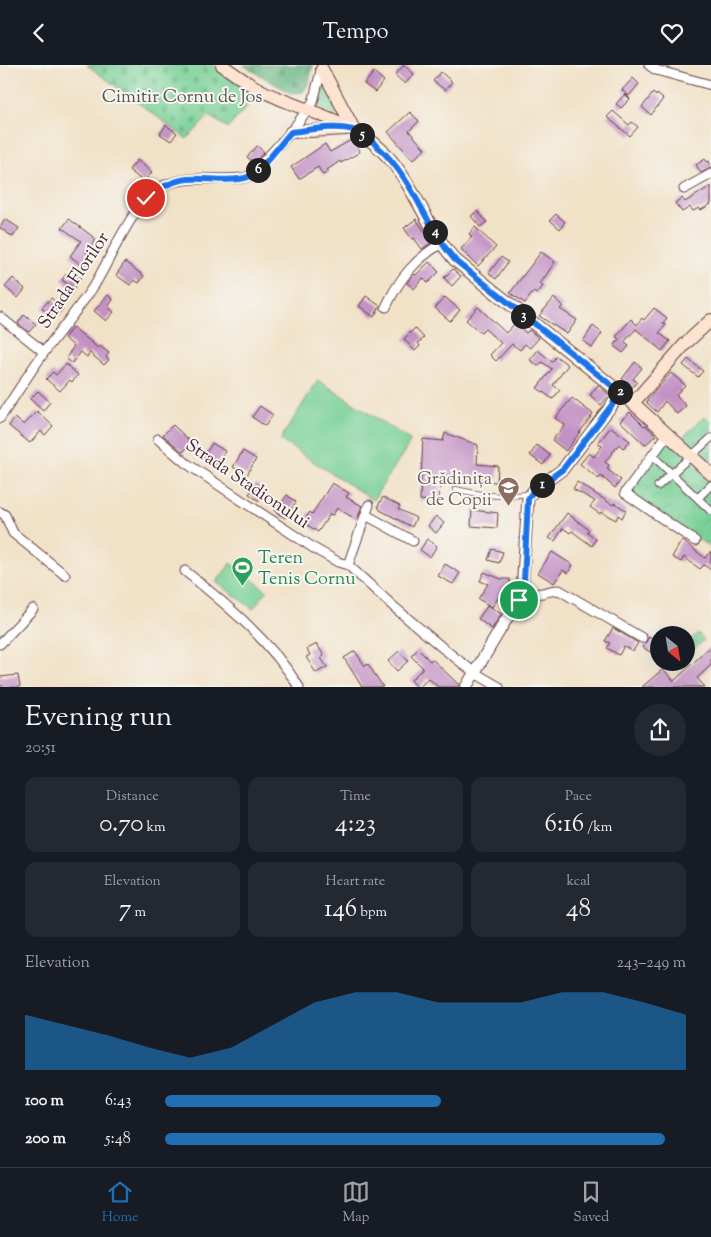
<!DOCTYPE html>
<html lang="en">
<head>
<meta charset="utf-8">
<style>
  body { margin:0; font-family:"Sorts Mill Goudy",serif; background:#242831; color:#f1f3f6; height:100vh; display:flex; flex-direction:column; font-size:19px; white-space:nowrap }
  * { box-sizing:border-box; margin:0 }
  p { font-size:16px; color:#9ea1a6 }
  .icon { flex:none; width:28px; height:28px; fill:none; stroke:currentColor; stroke-width:2; stroke-linecap:round; stroke-linejoin:round }
  .map { position:relative; height:622px; overflow:hidden }
  .details { display:flex; flex-direction:column; background:#171b24; flex:1 }
  .details>* { flex:none }
  .needle { width:32px; rotate:150deg }
  .fabs { position:absolute; left:650px; top:561px; display:grid; gap:10px }
  .fabs a { display:grid; place-items:center; width:45px; height:45px; border-radius:50%; background:#171b24; box-shadow:0 5px 20px #0002; font-size:25px }
  .pin { position:absolute; display:grid; place-items:center; width:42px; height:42px; color:#fff; margin:-21px; border:2px solid #fff; border-radius:50%; box-shadow:0 1px 5px #0007 }
  .km { position:absolute; width:25px; height:25px; margin:-12px; border-radius:50%; background:#222; color:#fff; font-size:14px; line-height:25px; text-align:center }
  .round { display:grid; place-items:center; flex:none; width:52px; height:52px; border-radius:26px; background:#242831 }
  .head { display:flex; align-items:center; justify-content:space-between; height:85px; padding:0 25px }
  h1 { font-size:28px; font-weight:600; line-height:38px }
  .metrics { display:grid; grid-template-columns:repeat(3,1fr); gap:8px; height:85px; padding:5px 25px }
  .metrics div { display:grid; align-content:center; border-radius:12px; background:#242831; text-align:center }
  .metrics b { font-size:25px; font-weight:600 }
  .metrics small { font-size:14px; font-weight:400 }
  .metrics p { font-size:14px }
  .chart { height:140px; padding:10px 25px }
  .chart p { display:flex; justify-content:space-between }
  .chart svg { width:100%; height:90px; margin-top:5px; fill:#1f6fb2; opacity:.7 }
  ul { padding:0 25px; list-style:none; font-size:16px }
  li { display:grid; grid-template-columns:80px 60px 1fr; align-items:center; height:38px }
  li i { height:12px; border-radius:6px; background:#1f6fb2 }
  header { display:flex; justify-content:space-between; align-items:center; height:65px; padding:0 25px; background:#171b24; font-size:22px; font-weight:600 }
  .dock { display:flex; justify-content:space-around; align-items:center; height:70px; border-top:1px solid #363941; background:#171b24; font-size:14px; color:#9ea1a6 }
  .dock a { display:grid; justify-items:center; gap:2px }
  .dock .current { color:#1f6fb2 }
  .map>svg:first-child { display:block }
  .grass { fill:url(#grass-tufts); stroke:#617860 }
  .forest { fill:url(#forest-firs); stroke:#566855 }
  .cemetery { fill:url(#cemetery-stones); stroke:#617860 }
  .park { fill:url(#park-crowns); stroke:#617860 }
  .pitch { fill:#78d096; stroke:#617860 }
  .building { fill:#c392c4 }
  .lines { fill:none; stroke-linecap:round; stroke-linejoin:round }
  .service-casing { stroke:#633c42; stroke-width:6 }
  .pedestrian-casing { stroke:#633c42; stroke-width:9 }
  .minor-casing { stroke:#633c42; stroke-width:11 }
  .tertiary-casing { stroke:#633c42; stroke-width:13 }
  .secondary-casing { stroke:#633c42; stroke-width:14 }
  .service { stroke:#fff; stroke-width:4.5 }
  .pedestrian { stroke:#fff; stroke-width:7 }
  .minor { stroke:#fff; stroke-width:9 }
  .tertiary { stroke:#fff; stroke-width:11 }
  .secondary { stroke:#fde4d1; stroke-width:12 }
  .route-casing { stroke:#fff; stroke-width:10 }
  .route { stroke:#1a73e8; stroke-width:6 }
  .labels { text-anchor:middle; stroke-width:4; stroke-linejoin:round; paint-order:stroke }
  .park-label { font-size:18px; fill:#58544b; stroke:#f6f6f2 }
  .street-label { font-size:18px; fill:#4a1f2b; stroke:#f6f6f2 }
  .education-label { font-size:18px; fill:#785e54; stroke:#f6f6f2; text-anchor:end }
  .leisure-label { font-size:18px; fill:#27864d; stroke:#f6f6f2; text-anchor:start }
</style>
</head>
<body>
<header><svg class="icon" aria-label="back" viewBox="0 0 24 24"><path d="M15 5l-7 7 7 7"/></svg>Tempo<svg class="icon" aria-label="heart" viewBox="0 0 24 24"><path d="M12 20l-8-8c-3-5 5-10 8-4 3-6 11-1 8 4z"/></svg></header>
<div class="map">
<svg width="711" height="622" viewBox="0 0 711 622">
  <defs>
    <pattern id="grass-tufts" width="24" height="20" patternUnits="userSpaceOnUse" patternTransform="scale(1.25)"><rect width="24" height="20" fill="#78d096"/><path d="M3 7l-1-3M5 7V3M7 7l1-3M15 17l-1-3M17 17v-4M19 17l1-3" fill="none" stroke="#69b281"/></pattern>
    <pattern id="forest-firs" width="22" height="20" patternUnits="userSpaceOnUse" patternTransform="scale(1.25)"><rect width="22" height="20" fill="#62b27f"/><path d="M5 1l3.5 6h-7zM16 11l3.5 6h-7z" fill="#539068"/></pattern>
    <pattern id="cemetery-stones" width="16" height="16" patternUnits="userSpaceOnUse" patternTransform="scale(1.25)"><rect width="16" height="16" fill="#78d096"/><path d="M2 7V4a2 2 0 0 1 4 0v3zM10 15v-3a2 2 0 0 1 4 0v3z" fill="#69b281"/></pattern>
    <pattern id="park-crowns" width="20" height="18" patternUnits="userSpaceOnUse" patternTransform="scale(1.25)"><rect width="20" height="18" fill="#78d096"/><path d="M2 6a3 3 0 1 1 6 0M12 15a3 3 0 1 1 6 0" fill="none" stroke="#69b281"/></pattern>
  </defs>
  <rect width="100%" height="100%" fill="#f6f6f2"/>
  <filter id="ink" filterUnits="userSpaceOnUse"><feTurbulence type="fractalNoise" baseFrequency=".02" numOctaves="2"/><feDisplacementMap in="SourceGraphic" scale="10" xChannelSelector="R" yChannelSelector="G"/><feConvolveMatrix kernelMatrix="1 2 1 2 8 2 1 2 1" color-interpolation-filters="sRGB"/></filter>
  <filter id="wash" filterUnits="userSpaceOnUse"><feTurbulence type="fractalNoise" baseFrequency=".0096" numOctaves="4" result="noise"/><feDisplacementMap in="SourceGraphic" scale="20" xChannelSelector="R" yChannelSelector="G"/><feGaussianBlur stdDeviation="1.12" result="paint"/><feColorMatrix in="noise" values="0 0 0 0 0 0 0 0 0 0 0 0 0 0 0 0 0 1.4 0 .05"/><feComposite in="paint" operator="in"/></filter>
  <g filter="url(#wash)">
    <rect width="100%" height="100%" fill="#f1e1c6"/>
    <path class="grass" d="M 324,16 L 342,53 L 322,44 L 319,39 Z"/>
    <path class="forest" d="M 243,0 L 313,0 L 309,18 L 303,27 L 290,28 Z"/>
    <path class="cemetery" d="M 87,0 L 213,0 L 256,31 L 228,63 L 209,51 L 187,74 Z"/>
    <path class="park" d="M 705,351 L 711,357 L 711,404 L 680,375 Z
      M 667,372 L 711,415 L 711,483 L 629,426 Z
      M 698,568 L 704,575 L 686,591 L 686,579 Z"/>
    <path class="pitch" d="M 318,315 L 411,376 L 373,435 L 280,375 Z
      M 231,498 L 267,526 L 253,544 L 216,517 Z"/>
    <g id="blocks">
      <path class="building" d="M 404,0 L 414,9 L 405,19 L 395,10 Z
        M 374,7 L 384,16 L 375,27 L 364,19 Z
        M 441,7 L 452,17 L 445,25 L 433,16 Z
        M 633,13 L 639,19 L 629,31 L 622,25 Z
        M 653,28 L 656,31 L 657,29 L 663,34 L 651,50 L 642,42 Z
        M 625,29 L 630,34 L 621,43 L 616,39 Z
        M 613,46 L 629,60 L 632,57 L 638,62 L 630,71 L 607,52 Z
        M 410,47 L 419,56 L 409,66 L 425,84 L 413,95 L 388,67 Z
        M 166,60 L 177,68 L 171,76 L 160,69 Z
        M 353,74 L 360,87 L 341,98 L 340,96 L 327,105 L 329,107 L 323,110 L 318,102 L 299,114 L 291,102 L 325,79 L 330,87 Z
        M 257,81 L 264,87 L 254,98 L 247,92 Z
        M 705,94 L 707,97 L 709,96 L 711,103 L 701,108 L 696,100 Z
        M 137,95 L 152,107 L 144,117 L 129,105 Z
        M 711,121 L 711,139 L 701,145 L 699,143 L 693,146 L 690,142 L 682,147 L 675,138 L 682,133 L 685,137 Z
        M 477,146 L 487,157 L 480,162 L 471,151 Z
        M 556,149 L 565,157 L 560,164 L 550,155 Z
        M 5,154 L 19,163 L 13,172 L 0,163 Z
        M 69,154 L 96,174 L 86,188 L 91,191 L 83,201 L 70,191 L 81,176 L 62,163 Z
        M 416,154 L 432,177 L 422,184 L 414,173 L 412,174 L 404,163 Z
        M 475,162 L 496,182 L 478,201 L 461,184 L 472,172 L 469,169 Z
        M 541,187 L 555,197 L 540,219 L 543,221 L 537,229 L 533,227 L 525,238 L 510,228 Z
        M 501,192 L 508,197 L 496,214 L 489,208 Z
        M 125,197 L 144,211 L 139,218 L 134,215 L 130,220 L 116,210 Z
        M 429,197 L 439,207 L 428,218 L 423,213 L 414,224 L 407,218 L 414,209 L 416,210 Z
        M 453,204 L 461,211 L 452,221 L 444,213 Z
        M 66,209 L 72,213 L 74,209 L 81,213 L 74,223 L 62,215 Z
        M 13,213 L 25,224 L 18,233 L 5,222 Z
        M 108,230 L 113,235 L 108,242 L 114,247 L 106,256 L 94,246 Z
        M 366,231 L 380,241 L 374,252 L 359,241 Z
        M 445,232 L 460,245 L 450,256 L 435,243 Z
        M 51,233 L 63,244 L 54,254 L 42,243 Z
        M 554,233 L 563,241 L 560,244 L 577,255 L 567,269 L 539,251 Z
        M 478,242 L 506,268 L 515,258 L 526,268 L 529,265 L 539,273 L 530,283 L 525,279 L 520,285 L 512,279 L 496,296 L 490,290 L 501,278 L 485,264 L 481,268 L 466,255 Z
        M 654,243 L 667,253 L 663,258 L 666,260 L 659,268 L 670,276 L 662,286 L 636,264 L 624,277 L 629,281 L 623,288 L 614,281 L 619,274 L 616,272 L 631,254 L 637,260 L 642,253 L 644,255 Z
        M 24,250 L 36,259 L 29,267 L 18,258 Z
        M 593,261 L 602,268 L 592,283 L 583,276 Z
        M 73,262 L 98,283 L 100,281 L 109,288 L 106,292 L 109,295 L 104,300 L 90,288 L 87,292 L 81,287 L 72,298 L 66,293 L 74,281 L 64,273 Z
        M 415,263 L 424,273 L 418,278 L 420,281 L 415,286 L 404,274 Z
        M 538,285 L 552,297 L 556,291 L 568,300 L 553,320 L 560,325 L 553,334 L 537,323 L 552,304 L 542,297 L 538,301 L 530,295 Z
        M 688,294 L 703,306 L 698,312 L 683,300 Z
        M 635,297 L 642,303 L 633,314 L 637,317 L 632,323 L 622,314 Z
        M 66,299 L 78,310 L 72,317 L 70,315 L 60,326 L 46,314 L 53,307 L 56,310 Z
        M 671,308 L 685,320 L 676,330 L 686,341 L 677,349 L 665,336 L 657,347 L 647,338 L 647,335 Z
        M 598,320 L 610,330 L 601,340 L 590,330 Z
        M 38,326 L 50,337 L 43,346 L 30,334 Z
        M 572,333 L 593,349 L 566,386 L 552,375 L 565,360 L 555,353 Z
        M 260,341 L 273,350 L 265,361 L 252,352 Z
        M 37,346 L 53,361 L 45,370 L 41,366 L 30,378 L 9,361 L 15,353 L 24,360 Z
        M 630,347 L 644,361 L 645,360 L 656,370 L 645,380 L 620,356 Z
        M 173,360 L 192,378 L 183,387 L 163,370 Z
        M 611,362 L 630,376 L 623,383 L 619,379 L 605,397 L 609,400 L 607,404 L 621,415 L 615,423 L 601,411 L 599,414 L 580,399 L 589,388 L 594,392 L 602,381 L 598,378 Z
        M 445,368 L 478,380 L 477,399 L 498,401 L 497,417 L 440,414 L 439,437 L 420,435 L 423,374 L 443,376 Z
        M 212,378 L 225,386 L 214,403 L 202,395 Z
        M 537,380 L 550,390 L 543,400 L 530,390 Z
        M 243,386 L 256,394 L 247,410 L 233,402 Z
        M 577,417 L 613,440 L 614,438 L 626,445 L 622,453 L 618,450 L 616,455 L 601,447 L 600,449 L 590,442 L 595,436 L 573,424 Z
        M 332,418 L 349,428 L 346,432 L 362,441 L 357,455 L 337,443 L 333,450 L 330,449 L 318,467 L 303,457 L 310,447 L 312,449 Z
        M 256,419 L 266,426 L 259,436 L 249,429 Z
        M 287,430 L 296,437 L 285,453 L 275,446 Z
        M 383,432 L 400,441 L 398,444 L 416,453 L 412,462 L 380,445 L 378,441 Z
        M 472,445 L 498,448 L 497,463 L 471,461 Z
        M 567,448 L 589,465 L 587,467 L 596,474 L 592,481 L 572,466 L 570,468 L 563,463 L 555,476 L 549,473 Z
        M 436,451 L 444,458 L 436,468 L 428,461 Z
        M 427,474 L 437,481 L 430,492 L 420,485 Z
        M 682,475 L 705,493 L 711,486 L 711,505 L 704,500 L 700,504 L 684,492 L 681,497 L 672,492 Z
        M 492,484 L 503,487 L 499,498 L 488,495 Z
        M 552,487 L 573,500 L 568,508 L 563,505 L 554,518 L 538,508 Z
        M 445,499 L 460,508 L 453,519 L 438,511 Z
        M 484,507 L 501,514 L 510,514 L 510,522 L 506,522 L 492,542 L 478,534 L 488,519 L 480,516 Z
        M 488,540 L 501,549 L 492,564 L 478,554 Z
        M 613,563 L 638,578 L 633,586 L 624,581 L 619,590 L 607,583 L 610,578 L 605,576 Z
        M 649,572 L 659,578 L 659,586 L 653,582 L 650,587 L 643,582 Z
        M 317,579 L 324,591 L 321,593 L 327,602 L 316,608 L 306,592 L 310,590 L 307,584 Z
        M 711,581 L 711,600 L 697,613 L 705,622 L 642,622 L 663,604 L 674,616 Z
        M 418,584 L 430,596 L 432,594 L 459,620 L 459,622 L 438,622 L 428,613 L 420,622 L 417,622 L 411,615 L 423,603 L 411,591 Z
        M 355,586 L 365,601 L 368,599 L 383,622 L 362,622 L 344,593 Z
        M 399,586 L 408,596 L 397,606 L 388,596 Z
        M 18,610 L 20,622 L 2,622 L 2,620 L 0,620 L 0,612 Z"/>
    </g>
  </g>
  <g filter="url(#ink)">
    <use href="#blocks" fill-opacity="0" stroke="#633c42" stroke-width="1"/>
    <g class="lines">
      <defs>
        <path id="service" d="M 455,424 C 481,430 501,433 527,429"/>
        <path id="pedestrian" d="M 654,392 L 711,446
          M 658,421 L 711,373
          M 698,433 L 711,420"/>
        <path id="minor" d="M 649,0 L 656,5 L 711,20
          M 684,124 L 711,109
          M 386,242 C 399,214 415,194 442,178
          M 0,252 L 44,287
          M 0,353 C 15,331 29,308 45,286 C 61,264 80,242 95,219 C 111,193 134,136 161,122 C 187,109 216,116 244,113 L 251,110 L 291,67 L 313,37 L 322,2
          M 668,369 L 625,428 L 695,476
          M 158,374 L 186,398 L 238,433 L 315,484 L 338,497 L 348,500 L 394,542 L 444,584 L 475,608 L 499,622
          M 0,447 L 5,450 L 13,468 L 65,510
          M 366,450 L 413,476
          M 348,500 L 369,440
          M 185,506 C 227,540 270,575 299,622
          M 522,528 C 529,528 537,529 543,528 C 550,526 552,525 559,525 L 642,573
          M 0,579 L 33,544"/>
        <path id="tertiary" d="M 466,622 L 522,528 L 528,433 L 533,426 L 563,404 L 621,328"/>
        <path id="secondary" d="M 222,0 C 240,13 257,25 278,33 C 310,47 347,56 375,79 C 412,110 423,159 455,195 L 633,338 L 711,409
          M 322,4 L 355,66
          M 291,67 L 346,64
          M 633,338 L 686,278 L 711,255"/>
      </defs>
      <use href="#service" class="service-casing"/>
      <use href="#pedestrian" class="pedestrian-casing"/>
      <use href="#minor" class="minor-casing"/>
      <use href="#tertiary" class="tertiary-casing"/>
      <use href="#secondary" class="secondary-casing"/>
      <use href="#service" class="service"/>
      <use href="#pedestrian" class="pedestrian"/>
      <use href="#minor" class="minor"/>
      <use href="#tertiary" class="tertiary"/>
      <use href="#secondary" class="secondary"/>
    </g>
  </g>
  <g class="lines" filter="url(#ink)">
    <defs>
      <path id="route" d="M 146,133 C 159,124 171,116 187,114 C 205,112 238,119 252,110 C 266,100 280,79 291,67 C 309,65 339,59 356,66 C 365,69 374,78 380,84 C 414,115 425,161 455,195 L 621,328 L 563,404 L 533,426 L 528,434 L 524,517 L 519,535"/>
    </defs>
    <use href="#route" class="route-casing"/>
    <use href="#route" class="route"/>
  </g>
  <defs>
    <symbol id="school-pin" viewBox="-11 -11 22 30"><path d="M0 17L-7.5 6A9.5 9.5 0 1 1 7.5 6Z" fill="#8d6e63" stroke="#f6f6f2"/><path d="M0-5L7-2L0 1L-7-2ZM-4 1L0 2.5L4 1V4Q0 6-4 4Z" fill="#fff"/></symbol>
    <symbol id="stadium-pin" viewBox="-11 -11 22 30"><path d="M0 17L-7.5 6A9.5 9.5 0 1 1 7.5 6Z" fill="#2e9e5b" stroke="#f6f6f2"/><path d="M0-5a6.5 5 0 1 0 0 10a6.5 5 0 1 0 0-10ZM-3.5-1.8h7v3.6h-7Z" fill="#fff"/></symbol>
  </defs>
  <g fill-rule="evenodd">
    <use href="#school-pin" x="496" y="410" width="25" height="34"/>
    <use href="#stadium-pin" x="230" y="490" width="25" height="34"/>
  </g>
  <g class="labels">
    <g class="park-label">
      <text x="182" y="37">Cimitir Cornu de Jos</text>
    </g>
    <g class="street-label">
      <text transform="translate(73 215) rotate(-56)" y="6">Strada Florilor</text>
      <text transform="translate(248 418) rotate(34)" y="6">Strada Stadionului</text>
    </g>
    <g class="education-label">
      <text x="492" y="419">Grădinița<tspan x="492" dy="21">de Copii</tspan></text>
    </g>
    <g class="leisure-label">
      <text x="258" y="498">Teren<tspan x="258" dy="21">Tenis Cornu</tspan></text>
    </g>
  </g>
</svg>
<div class="fabs">
<a><svg class="needle" viewBox="-14 -14 28 28"><path d="M0-13l5 13h-10z" fill="#e53935"/><path d="M0 13l5-13h-10z" fill="#9ea1a6"/></svg></a>
</div>
<div class="pin" style="left:519px;top:535px;background:#1e9e55"><svg class="icon" aria-label="arrive" viewBox="0 0 24 24"><path d="M6 21V4h12l-3 4 3 4H6"/></svg></div>
<div class="pin" style="left:146px;top:133px;background:#d93025"><svg class="icon" aria-label="check" viewBox="0 0 24 24"><path d="M5 12l5 5 9-10"/></svg></div>
<b class="km" style="left:542px;top:420px">1</b>
<b class="km" style="left:620px;top:327px">2</b>
<b class="km" style="left:523px;top:251px">3</b>
<b class="km" style="left:435px;top:167px">4</b>
<b class="km" style="left:362px;top:70px">5</b>
<b class="km" style="left:258px;top:105px">6</b>
</div>
<section class="details">
<div class="head"><div><h1>Evening run</h1><p>20:51</p></div><a class="round"><svg class="icon" aria-label="share" viewBox="0 0 24 24"><path d="M12 15V3M7 8l5-5 5 5M5 13v7h14v-7"/></svg></a></div>
<div class="metrics">
<div><p>Distance</p><b>0.70<small> km</small></b></div>
<div><p>Time</p><b>4:23</b></div>
<div><p>Pace</p><b>6:16<small> /km</small></b></div>
</div>
<div class="metrics">
<div><p>Elevation</p><b>7<small> m</small></b></div>
<div><p>Heart rate</p><b>146<small> bpm</small></b></div>
<div><p>kcal</p><b>48</b></div>
</div>
<div class="chart"><p><span>Elevation</span>243–249 m</p>
<svg viewBox="0 0 160 44" preserveAspectRatio="none"><path d="M0 44V17L10 22L20 27L30 33L40 38L50 33L60 22L70 11L80 6L90 6L100 11L110 11L120 11L130 6L140 6L150 11L160 17V44z"/></svg>
</div>
<ul>
<li><b>100 m</b>6:43<i style="width:53%"></i></li>
<li><b>200 m</b>5:48<i style="width:96%"></i></li>
</ul>
</section>
<nav class="dock">
<a class="current"><svg class="icon" aria-label="home" viewBox="0 0 24 24"><path d="M3 11l9-7 9 7M6 9v11h12V9"/></svg>Home</a>
<a><svg class="icon" aria-label="map" viewBox="0 0 24 24"><path d="M3 6l6-2 6 2 6-2v14l-6 2-6-2-6 2zM9 4v14M15 6v14"/></svg>Map</a>
<a><svg class="icon" aria-label="saved" viewBox="0 0 24 24"><path d="M7 4h10v16l-5-4-5 4z"/></svg>Saved</a>
</nav>
</body>
</html>
